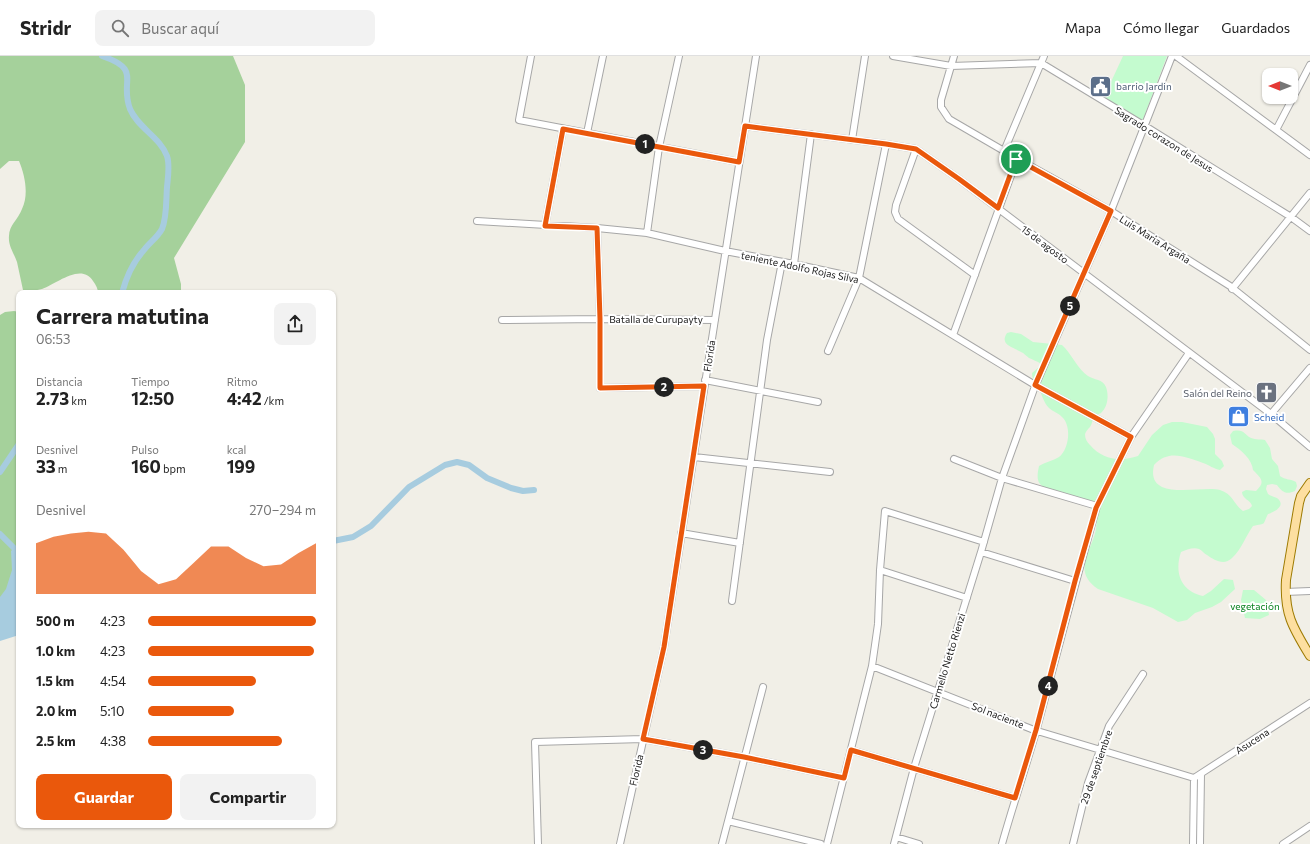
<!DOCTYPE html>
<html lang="es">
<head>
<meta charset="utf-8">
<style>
  body { margin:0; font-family:Commissioner,sans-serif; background:#f2f2f2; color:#222; height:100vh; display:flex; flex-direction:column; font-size:15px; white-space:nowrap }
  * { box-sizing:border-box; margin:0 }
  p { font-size:13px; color:#767676 }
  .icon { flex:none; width:22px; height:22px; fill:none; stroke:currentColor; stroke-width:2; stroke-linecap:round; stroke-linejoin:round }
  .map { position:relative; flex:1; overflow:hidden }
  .sheet { position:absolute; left:16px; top:234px; width:320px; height:538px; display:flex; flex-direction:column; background:#fff; border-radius:8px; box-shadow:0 1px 3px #0004 }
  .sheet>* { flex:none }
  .needle { width:26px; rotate:270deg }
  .fabs { position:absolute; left:1262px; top:12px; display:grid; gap:8px }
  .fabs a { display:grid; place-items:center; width:36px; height:36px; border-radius:8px; background:#fff; box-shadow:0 1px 3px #0004; font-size:20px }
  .pin { position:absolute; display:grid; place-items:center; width:34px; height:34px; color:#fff; margin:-17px; border:2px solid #fff; border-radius:50%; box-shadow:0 1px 4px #0007 }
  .km { position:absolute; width:20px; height:20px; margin:-10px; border-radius:50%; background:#222; color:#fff; font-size:11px; line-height:20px; text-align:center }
  .round { display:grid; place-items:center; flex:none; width:42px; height:42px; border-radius:8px; background:#f2f2f2 }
  .headline { display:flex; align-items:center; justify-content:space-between; height:68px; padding:0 20px }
  h1 { font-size:22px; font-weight:700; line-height:30px }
  .figures { display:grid; grid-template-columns:repeat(3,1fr); gap:6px; height:68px; padding:4px 20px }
  .figures div { display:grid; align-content:center }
  .figures b { font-size:17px; font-weight:700 }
  .figures small { font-size:11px; font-weight:400 }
  .figures p { font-size:11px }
  .chart { height:112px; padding:8px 20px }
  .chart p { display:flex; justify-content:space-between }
  .chart svg { width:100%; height:72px; margin-top:4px; fill:#ea580c; opacity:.7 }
  .action { display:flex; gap:8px; margin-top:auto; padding:8px 20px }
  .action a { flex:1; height:46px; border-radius:8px; background:#ea580c; color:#fff; font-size:16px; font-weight:700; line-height:46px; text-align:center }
  .action a+a { background:#f2f2f2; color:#222 }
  ul { padding:0 20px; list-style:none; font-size:13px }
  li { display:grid; grid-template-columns:64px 48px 1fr; align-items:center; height:30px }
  li i { height:10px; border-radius:5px; background:#ea580c }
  header { display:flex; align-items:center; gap:24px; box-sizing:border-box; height:56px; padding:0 20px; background:#fff; border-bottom:1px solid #e0e0e0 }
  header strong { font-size:19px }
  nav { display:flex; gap:22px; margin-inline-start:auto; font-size:14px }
  .search { width:280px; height:36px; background:#f2f2f2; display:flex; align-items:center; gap:10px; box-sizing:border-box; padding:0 14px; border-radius:8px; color:#767676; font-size:15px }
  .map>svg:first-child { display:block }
  .forest { fill:#a5d19b }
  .park { fill:#c4fbcf }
  .water { fill:#a7ccdf }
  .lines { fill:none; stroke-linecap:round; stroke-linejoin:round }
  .canal { stroke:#a7ccdf; stroke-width:6 }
  .minor-casing { stroke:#a7a7a7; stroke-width:8 }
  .major-casing { stroke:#9d7a00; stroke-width:10 }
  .minor { stroke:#fff; stroke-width:6 }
  .major { stroke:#fddfa0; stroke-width:8 }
  .route-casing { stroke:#fff; stroke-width:8 }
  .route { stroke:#ea580c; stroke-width:5 }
  .labels { text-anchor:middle; stroke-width:4; stroke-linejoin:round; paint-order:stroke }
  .service-label { font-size:10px; fill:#4e5e75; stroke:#fff; text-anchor:start }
  .street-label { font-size:10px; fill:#202020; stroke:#fff }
  .worship-label { font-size:10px; fill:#5b616d; stroke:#fff; text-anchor:end }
  .shop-label { font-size:10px; fill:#366cbe; stroke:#fff; text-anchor:start }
  .park-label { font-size:10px; fill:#0a8321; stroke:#fff }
</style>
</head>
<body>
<header>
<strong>Stridr</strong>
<div class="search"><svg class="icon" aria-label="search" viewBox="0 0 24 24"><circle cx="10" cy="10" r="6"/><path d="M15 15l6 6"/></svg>Buscar aquí</div>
<nav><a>Mapa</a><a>Cómo llegar</a><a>Guardados</a></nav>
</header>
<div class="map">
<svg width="1310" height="788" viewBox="0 0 1310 788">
  <rect width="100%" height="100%" fill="#f1efe7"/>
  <path class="forest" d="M 0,0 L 233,0 L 245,29 L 245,86 L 174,202 L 181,228 L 181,237 L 98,237 C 98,233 96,229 93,225 C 81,206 55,229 42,233 C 36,235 29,234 23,234 C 21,225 19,215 17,206 C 14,197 8,190 9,180 C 9,169 18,164 22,153 C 29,139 25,119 19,105 L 9,105 L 0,113 Z
    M 14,255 L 19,256 L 19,551 L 0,555 L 0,259 L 5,256 Z"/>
  <path class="park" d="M 1123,0 L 1167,0 L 1142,66 L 1104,41 Z
    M 1011,276 L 1021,278 L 1033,286 L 1062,289 L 1065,292 C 1073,301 1078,313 1088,320 C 1094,324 1103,323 1106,331 C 1109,339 1108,351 1101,357 C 1099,358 1095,359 1094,362 C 1092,365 1092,368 1090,371 C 1088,373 1086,375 1085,378 C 1085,383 1087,386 1090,389 C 1103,404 1120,406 1138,400 L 1152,379 L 1163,369 L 1172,366 L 1182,366 L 1207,371 L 1213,378 L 1215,383 L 1215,398 L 1222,405 L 1224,410 L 1220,414 C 1214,413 1209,409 1203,407 C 1185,401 1169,393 1154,409 C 1145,447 1202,429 1220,434 C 1233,438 1234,449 1243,455 L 1249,453 L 1252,450 C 1251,444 1242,443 1242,436 L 1246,434 L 1256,435 C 1266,426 1261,422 1253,414 C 1252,403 1241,394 1232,388 L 1230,379 L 1233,375 C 1245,373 1243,378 1251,382 C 1256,384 1261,383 1265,384 L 1270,392 L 1272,403 L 1278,410 L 1280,420 C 1285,424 1291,423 1296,426 L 1297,430 L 1295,435 C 1286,439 1282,436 1277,429 L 1272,428 L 1267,429 L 1266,433 L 1268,438 C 1271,440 1274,441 1277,442 C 1287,450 1274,456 1268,458 C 1262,470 1267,467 1253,470 C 1245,481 1242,493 1232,502 C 1224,510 1214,504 1207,499 C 1204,498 1202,494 1199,493 C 1193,491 1186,494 1181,496 C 1174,517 1181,535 1203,540 L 1211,535 L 1224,523 L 1233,524 L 1235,533 L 1221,546 L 1212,551 L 1195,557 L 1187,564 L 1178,566 L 1153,552 L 1098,533 C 1063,510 1109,482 1093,455 C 1090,449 1075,440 1068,438 C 1059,436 1046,435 1040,428 C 1036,423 1038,415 1039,410 C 1045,406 1053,405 1059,401 C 1069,393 1072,370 1062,361 C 1059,357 1053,356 1049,352 C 1043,346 1042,338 1038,331 C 1035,325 1032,323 1032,317 L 1039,311 L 1041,308 C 1037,305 1033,304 1029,302 C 1026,300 1024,297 1021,296 C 1013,291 999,289 1007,277 Z
    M 1243,534 L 1254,534 L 1266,544 L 1269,559 L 1260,563 L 1245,562 L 1241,544 Z"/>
  <path class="water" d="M 18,488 L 19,579 L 0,585 L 0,541 L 6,533 L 12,514 L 11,495 Z"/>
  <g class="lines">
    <path class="canal" d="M 102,0 C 143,14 119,24 130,53 C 138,72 160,81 167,100 C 170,109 168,121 167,131 C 166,144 167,161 162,173 C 157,182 150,186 144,194 C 133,206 126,222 122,237
      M 0,416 L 19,388
      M 0,478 L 14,492 L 19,503
      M 333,485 L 353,481 L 371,470 L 409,431 L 445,409 L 457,406 L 469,409 L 487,422 L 511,432 L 523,435 L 534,434"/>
    <defs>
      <path id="minor" d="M 531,0 L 519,64 L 739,106
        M 893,0 L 951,10 L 1041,7 L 1145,70 L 1291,161 L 1310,175
        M 954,0 L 941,44 L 941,51 L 949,63 L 1004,95 L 1111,155 L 1230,230 L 1310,294
        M 1176,0 L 1310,99
        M 745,70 L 886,88 L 916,93 L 959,123 L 1271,358 L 1310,391
        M 1276,74 L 1310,9
        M 587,77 L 603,0
        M 852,84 L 865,0
        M 916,93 L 896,149 L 895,156 L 898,163 L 975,219
        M 1004,95 L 1044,0
        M 477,165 L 597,172 L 647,177 L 725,195 L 794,208 L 859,222 L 1035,329 L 1131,381
        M 545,170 L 563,73
        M 597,172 L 600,263 L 600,332 L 704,330
        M 647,177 L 659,91 L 679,0
        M 794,208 L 811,78
        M 1232,233 L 1310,137
        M 502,264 L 600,263 L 715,264
        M 953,279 L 1017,103
        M 828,295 L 859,222 L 886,88
        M 705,324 L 818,346
        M 1271,358 L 1310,312
        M 694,401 L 830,416
        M 954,403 L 1002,422 L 1097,450 C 1076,524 1057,598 1037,672 C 1026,711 1013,749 1002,788
        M 1096,452 L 1131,381 L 1189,297
        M 681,477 L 740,487
        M 981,496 L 1075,525
        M 880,514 L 967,542
        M 1285,536 L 1310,535
        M 732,545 L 767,284 L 782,206
        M 872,610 L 1034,674 L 1194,722
        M 851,694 L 1015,742
        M 1194,722 L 1310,647
        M 728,765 L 821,788
        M 896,781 L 919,788
        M 538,788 L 535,686 L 643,683 L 744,701 L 844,722
        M 620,788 L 664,591 L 756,0
        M 722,788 L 763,631
        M 827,788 L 872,610 L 878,568 L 880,514 L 885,455 L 984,486
        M 894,788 L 914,712 L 981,496 L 1002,422 L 1034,333 L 1111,155 L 1172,0
        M 1073,788 L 1088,727 L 1109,670 L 1143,618
        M 1193,788 L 1194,722
        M 1200,788 L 1201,718
        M 1283,788 L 1310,770"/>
      <path id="major" d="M 1310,427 L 1301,440 L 1299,447 L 1286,524 C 1284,558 1293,572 1310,600"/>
    </defs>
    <use href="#minor" class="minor-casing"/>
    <use href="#major" class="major-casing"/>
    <use href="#minor" class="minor"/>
    <use href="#major" class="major"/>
  </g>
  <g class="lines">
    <defs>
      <path id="route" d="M 745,70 L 886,88 L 916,93 L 959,123 L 998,152 L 1016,103 L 1111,155 L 1035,329 L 1131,381 L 1096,452 L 1075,525 L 1036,674 L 1015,742 L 851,694 L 844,722 L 744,701 L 643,683 L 664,591 L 704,330 L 600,332 L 600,263 L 597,172 L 545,170 L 563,73 L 739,106 Z"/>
    </defs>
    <use href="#route" class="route-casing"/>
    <use href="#route" class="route"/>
  </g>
  <defs>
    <symbol id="civic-square" viewBox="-11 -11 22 22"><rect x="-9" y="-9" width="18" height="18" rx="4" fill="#5c6f8a" stroke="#fff"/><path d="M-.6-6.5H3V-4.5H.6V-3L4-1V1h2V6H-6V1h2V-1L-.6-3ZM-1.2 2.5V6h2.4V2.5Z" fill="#fff"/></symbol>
    <symbol id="church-square" viewBox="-11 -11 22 22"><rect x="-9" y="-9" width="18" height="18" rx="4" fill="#6b7280" stroke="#fff"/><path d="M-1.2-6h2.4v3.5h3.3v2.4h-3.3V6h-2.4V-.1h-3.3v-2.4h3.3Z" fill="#fff"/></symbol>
    <symbol id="shop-square" viewBox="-11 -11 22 22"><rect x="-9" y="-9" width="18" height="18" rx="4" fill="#3f7fe0" stroke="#fff"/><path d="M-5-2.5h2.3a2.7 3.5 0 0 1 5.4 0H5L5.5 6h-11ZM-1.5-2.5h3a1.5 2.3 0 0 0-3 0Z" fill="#fff"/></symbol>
  </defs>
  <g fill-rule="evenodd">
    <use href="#civic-square" x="1088" y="18" width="25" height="25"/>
    <use href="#church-square" x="1254" y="324" width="25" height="25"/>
    <use href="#shop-square" x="1226" y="348" width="25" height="25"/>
  </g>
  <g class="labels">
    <g class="service-label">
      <text x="1116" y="34">barrio Jardin</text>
    </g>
    <g class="street-label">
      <text transform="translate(1164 83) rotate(32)" y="4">Sagrado corazon de Jesus</text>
      <text transform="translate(1155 183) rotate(32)" y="4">Luis Maria Argaña</text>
      <text transform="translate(1045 188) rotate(37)" y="4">15 de agosto</text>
      <text transform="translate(800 211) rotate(12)" y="4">teniente Adolfo Rojas Silva</text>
      <text x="656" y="267">Batalla de Curupayty</text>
      <text transform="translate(709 300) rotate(-81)" y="4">Florida</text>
      <text transform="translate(947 605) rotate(-73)" y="4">Carmello Netto Rienzi</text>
      <text transform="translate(998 659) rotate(21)" y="4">Sol naciente</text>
      <text transform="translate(1252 685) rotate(-33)" y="4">Asucena</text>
      <text transform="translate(1096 711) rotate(-71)" y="4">29 de septiembre</text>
      <text transform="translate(636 714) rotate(-77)" y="4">Florida</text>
    </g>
    <g class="worship-label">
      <text x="1252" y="341">Salón del Reino</text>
    </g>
    <g class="shop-label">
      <text x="1254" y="365">Scheid</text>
    </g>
    <g class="park-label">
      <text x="1255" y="554">vegetación</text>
    </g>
  </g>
</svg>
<div class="fabs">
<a><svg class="needle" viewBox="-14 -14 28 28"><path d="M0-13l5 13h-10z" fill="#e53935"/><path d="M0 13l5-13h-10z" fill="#767676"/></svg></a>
</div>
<div class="pin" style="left:1016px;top:103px;background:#1e9e55"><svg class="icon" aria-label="arrive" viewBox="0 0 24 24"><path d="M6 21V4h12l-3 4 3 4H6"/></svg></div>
<b class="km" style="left:645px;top:88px">1</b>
<b class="km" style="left:664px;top:331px">2</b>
<b class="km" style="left:703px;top:694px">3</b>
<b class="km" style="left:1048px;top:630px">4</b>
<b class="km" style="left:1070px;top:250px">5</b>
<section class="sheet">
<div class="headline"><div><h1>Carrera matutina</h1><p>06:53</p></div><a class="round"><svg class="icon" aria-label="share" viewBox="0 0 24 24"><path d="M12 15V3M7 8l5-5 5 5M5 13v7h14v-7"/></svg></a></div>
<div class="figures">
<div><p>Distancia</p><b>2.73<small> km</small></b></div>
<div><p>Tiempo</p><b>12:50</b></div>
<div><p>Ritmo</p><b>4:42<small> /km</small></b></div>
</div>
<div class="figures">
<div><p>Desnivel</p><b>33<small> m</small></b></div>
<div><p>Pulso</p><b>160<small> bpm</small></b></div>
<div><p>kcal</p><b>199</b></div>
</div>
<div class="chart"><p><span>Desnivel</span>270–294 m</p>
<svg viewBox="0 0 160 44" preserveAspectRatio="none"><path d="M0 44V13L10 9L20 7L30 6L40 7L50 17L60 30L70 38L80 35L90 25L100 15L110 15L120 22L130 27L140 26L150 19L160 13V44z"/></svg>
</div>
<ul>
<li><b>500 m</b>4:23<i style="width:100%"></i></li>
<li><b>1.0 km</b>4:23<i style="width:99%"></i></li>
<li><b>1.5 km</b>4:54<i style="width:64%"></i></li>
<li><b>2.0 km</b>5:10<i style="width:51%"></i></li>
<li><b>2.5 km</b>4:38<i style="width:80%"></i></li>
</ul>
<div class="action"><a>Guardar</a><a>Compartir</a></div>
</section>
</div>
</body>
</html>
